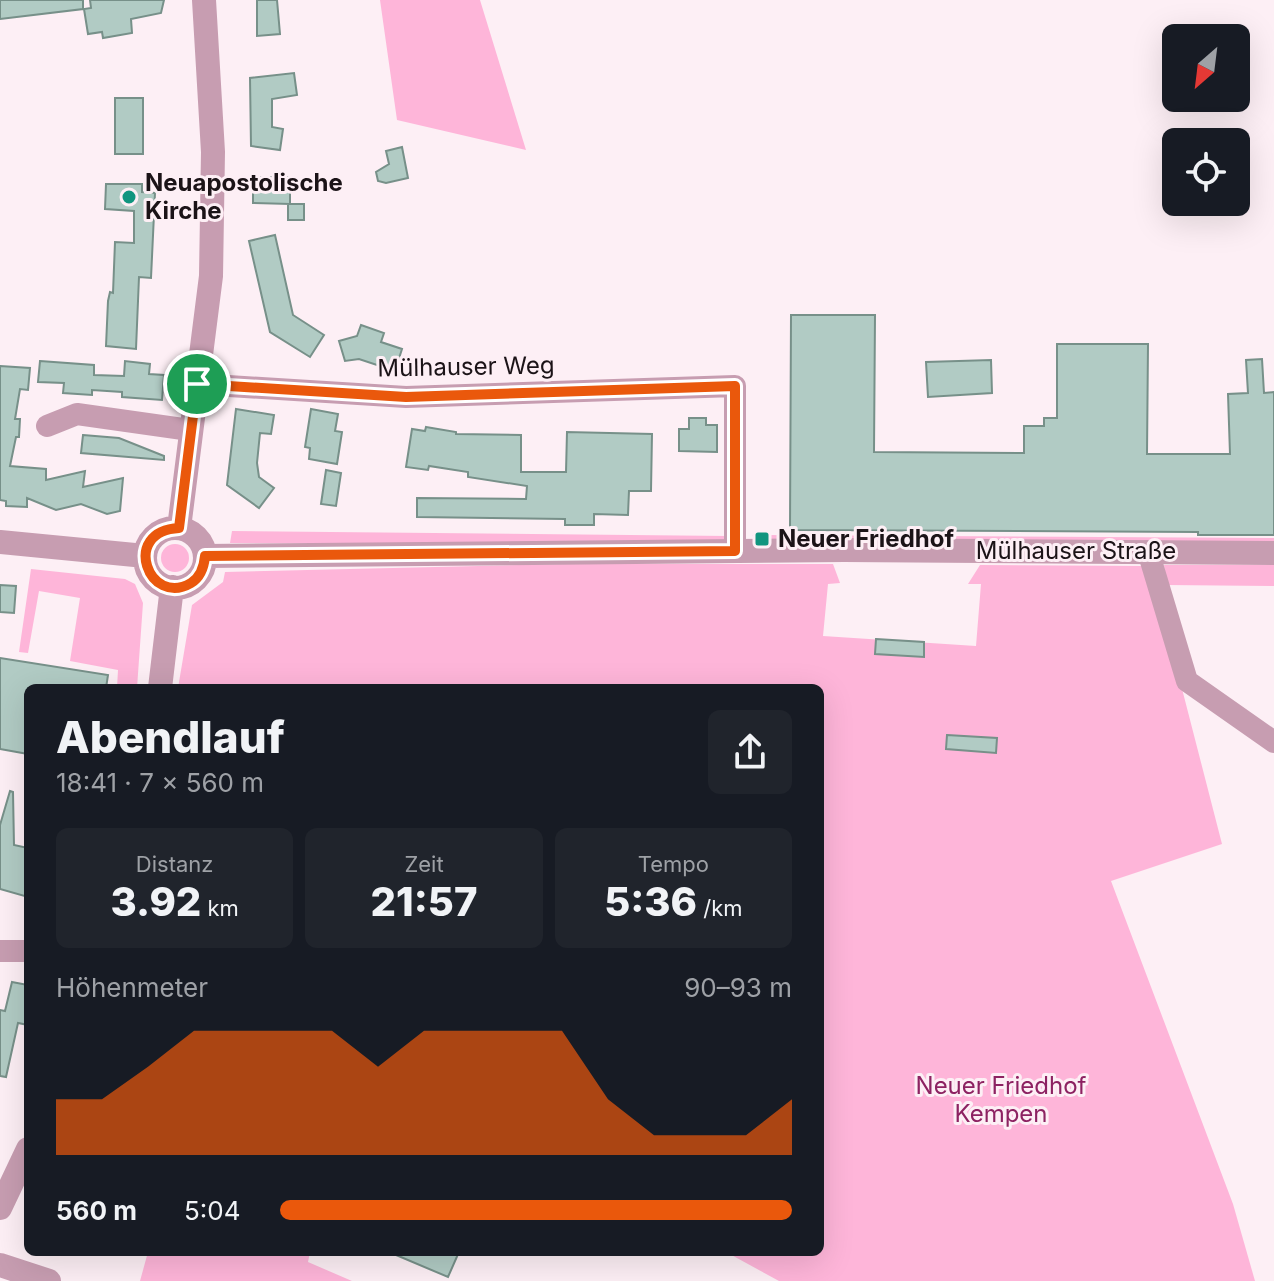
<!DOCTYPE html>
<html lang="de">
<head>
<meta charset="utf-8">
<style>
  body { margin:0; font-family:Inter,sans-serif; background:#20242c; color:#f1f3f6; height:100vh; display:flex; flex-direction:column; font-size:30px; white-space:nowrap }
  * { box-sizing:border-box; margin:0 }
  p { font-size:26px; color:#9ea1a6 }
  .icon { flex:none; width:44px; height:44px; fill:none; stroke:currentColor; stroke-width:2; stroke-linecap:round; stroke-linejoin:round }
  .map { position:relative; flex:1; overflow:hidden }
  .panel { position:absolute; left:24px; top:684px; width:800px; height:572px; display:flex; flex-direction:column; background:#171b24; border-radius:12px; box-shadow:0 8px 32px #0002 }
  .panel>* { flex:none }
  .needle { width:52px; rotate:208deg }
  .controls { position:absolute; left:1162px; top:24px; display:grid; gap:16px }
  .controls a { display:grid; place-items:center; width:88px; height:88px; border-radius:12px; background:#171b24; box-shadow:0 8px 32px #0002; font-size:40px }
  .pin { position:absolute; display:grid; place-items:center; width:68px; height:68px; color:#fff; margin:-34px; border:4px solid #fff; border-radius:50%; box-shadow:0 2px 8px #0007 }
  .round { display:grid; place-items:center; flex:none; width:84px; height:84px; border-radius:12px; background:#20242c }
  .headline { display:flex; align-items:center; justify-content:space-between; height:136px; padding:0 32px }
  h1 { font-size:44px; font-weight:800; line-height:60px }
  .stats { display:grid; grid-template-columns:repeat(3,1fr); gap:12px; height:136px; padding:8px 32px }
  .stats div { display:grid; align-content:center; border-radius:12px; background:#20242c; text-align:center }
  .stats b { font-size:40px; font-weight:800 }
  .stats small { font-size:22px; font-weight:400 }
  .stats p { font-size:22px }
  .chart { height:224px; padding:16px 32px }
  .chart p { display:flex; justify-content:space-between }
  .chart svg { width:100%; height:144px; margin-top:8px; fill:#ea580c; opacity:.7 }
  ul { padding:0 32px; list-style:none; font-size:26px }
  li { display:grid; grid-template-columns:128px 96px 1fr; align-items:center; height:60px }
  li i { height:20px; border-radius:10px; background:#ea580c }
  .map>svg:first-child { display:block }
  .green { fill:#feb5d9 }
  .building { fill:#b1cbc4; stroke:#779089; stroke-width:2 }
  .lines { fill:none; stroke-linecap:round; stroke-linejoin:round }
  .minor { stroke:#c79db1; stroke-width:22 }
  .tertiary { stroke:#c79db1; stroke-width:24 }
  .route-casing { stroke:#fff; stroke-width:16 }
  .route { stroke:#ea580c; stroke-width:10 }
  .poi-dot { fill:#11957f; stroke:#fdeff5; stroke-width:3 }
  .labels { text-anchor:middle; stroke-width:6; stroke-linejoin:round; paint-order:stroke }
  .poi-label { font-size:24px; font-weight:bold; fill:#1b1317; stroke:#fdeff5; text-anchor:start }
  .street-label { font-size:24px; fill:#1b1317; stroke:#fdeff5 }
  .park-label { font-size:24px; fill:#8d2262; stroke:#fdeff5 }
</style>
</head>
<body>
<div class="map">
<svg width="1274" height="1281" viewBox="0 0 1274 1281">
  <rect width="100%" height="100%" fill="#fdeff5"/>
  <path class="green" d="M 380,0 L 480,0 L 526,150 L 397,120 Z
    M 232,531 L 728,536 L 720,544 L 230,543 Z
    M 752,535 L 1274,538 L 1274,546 L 764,543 Z
    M161 558a14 14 0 1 1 28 0a14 14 0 1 1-28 0Z
    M 565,564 L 833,564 L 840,583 L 828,584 L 823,636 L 976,646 L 981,584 L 968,584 L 980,565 L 1144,566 L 1180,681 L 1222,844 L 1111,881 L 1233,1204 L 1255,1281 L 779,1281 L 726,1252 L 820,1252 L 820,688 L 178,688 L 192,605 L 223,582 L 225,572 Z
    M 1164,565 L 1274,565 L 1274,586 L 1166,585 Z
    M 31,569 L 125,579 L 135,584 L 143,603 L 137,688 L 117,688 L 118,670 L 70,661 L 80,598 L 39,591 L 28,653 L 19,652 Z
    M 148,1252 L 310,1252 L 308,1262 L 352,1281 L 140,1281 Z"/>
  <path class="building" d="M 0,0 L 83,0 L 83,9 L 0,19 Z
    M 90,0 L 164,0 L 161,13 L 131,19 L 132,33 L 103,38 L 102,32 L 88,34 L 84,9 L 91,8 Z
    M 257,0 L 277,0 L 280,34 L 257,36 Z
    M 294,73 L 297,95 L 272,99 L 272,127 L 283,129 L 280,150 L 251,146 L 250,78 Z
    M 115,98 L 143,98 L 143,154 L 115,154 Z
    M 402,147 L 408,178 L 386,183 L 378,181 L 376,172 L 389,164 L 386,151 Z
    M 253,177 L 290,177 L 290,204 L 253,203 Z
    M 106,184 L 142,184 L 142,192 L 155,193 L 151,278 L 139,277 L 136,349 L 106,346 L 108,301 L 110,292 L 113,293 L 115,242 L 134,243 L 134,211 L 105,209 Z
    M 288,204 L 304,204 L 304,220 L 288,220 Z
    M 275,235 L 293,315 L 324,335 L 310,357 L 270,332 L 249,241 Z
    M 791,315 L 875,315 L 874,452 L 1024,453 L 1024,426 L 1044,426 L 1044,418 L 1057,418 L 1057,344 L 1148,344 L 1147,454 L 1230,454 L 1228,394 L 1248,393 L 1246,360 L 1262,359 L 1264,393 L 1274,392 L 1274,535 L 1198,535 L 1198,532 L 790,530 Z
    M 361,325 L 384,333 L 381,342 L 402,349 L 395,371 L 359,359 L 345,361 L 339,341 L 357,336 Z
    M 991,360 L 992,393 L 928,397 L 926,362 Z
    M 40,361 L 94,365 L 94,375 L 124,376 L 125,361 L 150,364 L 149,374 L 164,375 L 162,400 L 122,397 L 122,392 L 92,390 L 92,395 L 63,393 L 64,383 L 38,382 Z
    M 0,366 L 30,368 L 28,390 L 20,389 L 15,419 L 20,419 L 19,437 L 16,437 L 10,466 L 46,469 L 46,480 L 85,471 L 83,487 L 123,478 L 120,511 L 107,514 L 81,504 L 56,510 L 27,498 L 27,507 L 6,506 L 6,501 L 0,500 Z
    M 236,409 L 274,415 L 271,434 L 260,433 L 257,463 L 259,477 L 274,488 L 259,508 L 227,485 Z
    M 311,409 L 338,414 L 335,431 L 342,432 L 337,464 L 309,459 L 310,448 L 305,447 Z
    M 689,418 L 706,418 L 706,425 L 717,425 L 717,452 L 679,451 L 679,429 L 689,429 Z
    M 426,427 L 456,432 L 456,434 L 521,435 L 521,472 L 566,472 L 567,432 L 652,434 L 651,491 L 629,491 L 628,515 L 594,514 L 594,525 L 565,525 L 565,519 L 417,517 L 417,498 L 526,499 L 527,486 L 468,477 L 468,472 L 429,466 L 428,470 L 406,467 L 412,429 L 425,431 Z
    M 83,435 L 119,438 L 164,456 L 164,460 L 81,453 Z
    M 326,470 L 341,473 L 336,506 L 321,504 Z
    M 0,585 L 16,586 L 14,613 L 0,612 Z
    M 876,639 L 924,642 L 924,657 L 875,654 Z
    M 0,658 L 108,675 L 106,688 L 28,688 L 28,754 L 0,749 Z
    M 947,735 L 997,738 L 996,753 L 946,749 Z
    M 10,791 L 13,792 L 14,845 L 28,848 L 28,897 L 0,889 L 0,825 Z
    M 12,982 L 28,985 L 28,1025 L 18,1023 L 6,1077 L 0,1076 L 0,1010 L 5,1011 Z
    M 389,1252 L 459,1252 L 448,1277 Z"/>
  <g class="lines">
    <path class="minor" d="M 197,384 L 406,397 L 735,386 L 735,551
      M 47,426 L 77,414 L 190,430
      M 1148,551 L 1187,681 L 1274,742
      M 0,951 L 28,951"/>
    <path class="tertiary" d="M 179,528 L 211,276 L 213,152 L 204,0
      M145 558a30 30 0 1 1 60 0a30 30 0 1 1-60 0Z
      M 0,542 L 145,556
      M 205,556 L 844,550 L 1274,553
      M 160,688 L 172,587
      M 0,1208 L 28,1149
      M 0,1265 L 49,1281"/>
  </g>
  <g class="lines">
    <defs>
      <path id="route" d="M 197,384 L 406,397 L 735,386 L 735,551 L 205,556 C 204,567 201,577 191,583 C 149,608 120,531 179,528 Z"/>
    </defs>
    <use href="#route" class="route-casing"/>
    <use href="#route" class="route"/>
  </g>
  <g class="poi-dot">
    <circle cx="129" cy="197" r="8"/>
    <rect x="754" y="531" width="16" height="16" rx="4"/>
  </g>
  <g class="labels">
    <g class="poi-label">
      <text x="145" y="191">Neuapostolische<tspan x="145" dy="28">Kirche</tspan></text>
      <text x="778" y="547">Neuer Friedhof</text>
    </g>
    <g class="street-label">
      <text transform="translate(466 367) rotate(-1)" y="8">Mülhauser Weg</text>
      <text x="1076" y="559">Mülhauser Straße</text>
    </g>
    <g class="park-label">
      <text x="1001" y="1094">Neuer Friedhof<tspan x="1001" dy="28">Kempen</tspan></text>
    </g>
  </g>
</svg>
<div class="controls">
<a><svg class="needle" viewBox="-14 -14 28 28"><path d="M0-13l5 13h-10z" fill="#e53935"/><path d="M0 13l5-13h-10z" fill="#9ea1a6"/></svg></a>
<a><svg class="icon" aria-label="locate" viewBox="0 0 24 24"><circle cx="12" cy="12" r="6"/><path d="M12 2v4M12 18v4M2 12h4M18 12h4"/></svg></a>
</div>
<div class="pin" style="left:197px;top:384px;background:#1e9e55"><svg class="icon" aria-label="arrive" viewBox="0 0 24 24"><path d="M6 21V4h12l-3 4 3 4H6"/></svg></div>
<section class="panel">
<div class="headline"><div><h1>Abendlauf</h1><p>18:41 · 7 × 560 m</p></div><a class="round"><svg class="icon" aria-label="share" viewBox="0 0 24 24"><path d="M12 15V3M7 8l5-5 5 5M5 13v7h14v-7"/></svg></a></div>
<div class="stats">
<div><p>Distanz</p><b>3.92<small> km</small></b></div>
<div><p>Zeit</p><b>21:57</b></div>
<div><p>Tempo</p><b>5:36<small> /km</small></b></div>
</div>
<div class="chart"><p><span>Höhenmeter</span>90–93 m</p>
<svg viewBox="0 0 160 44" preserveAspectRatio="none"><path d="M0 44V27L10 27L20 17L30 6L40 6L50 6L60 6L70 17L80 6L90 6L100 6L110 6L120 27L130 38L140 38L150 38L160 27V44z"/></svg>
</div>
<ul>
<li><b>560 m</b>5:04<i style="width:100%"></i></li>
</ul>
</section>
</div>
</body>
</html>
